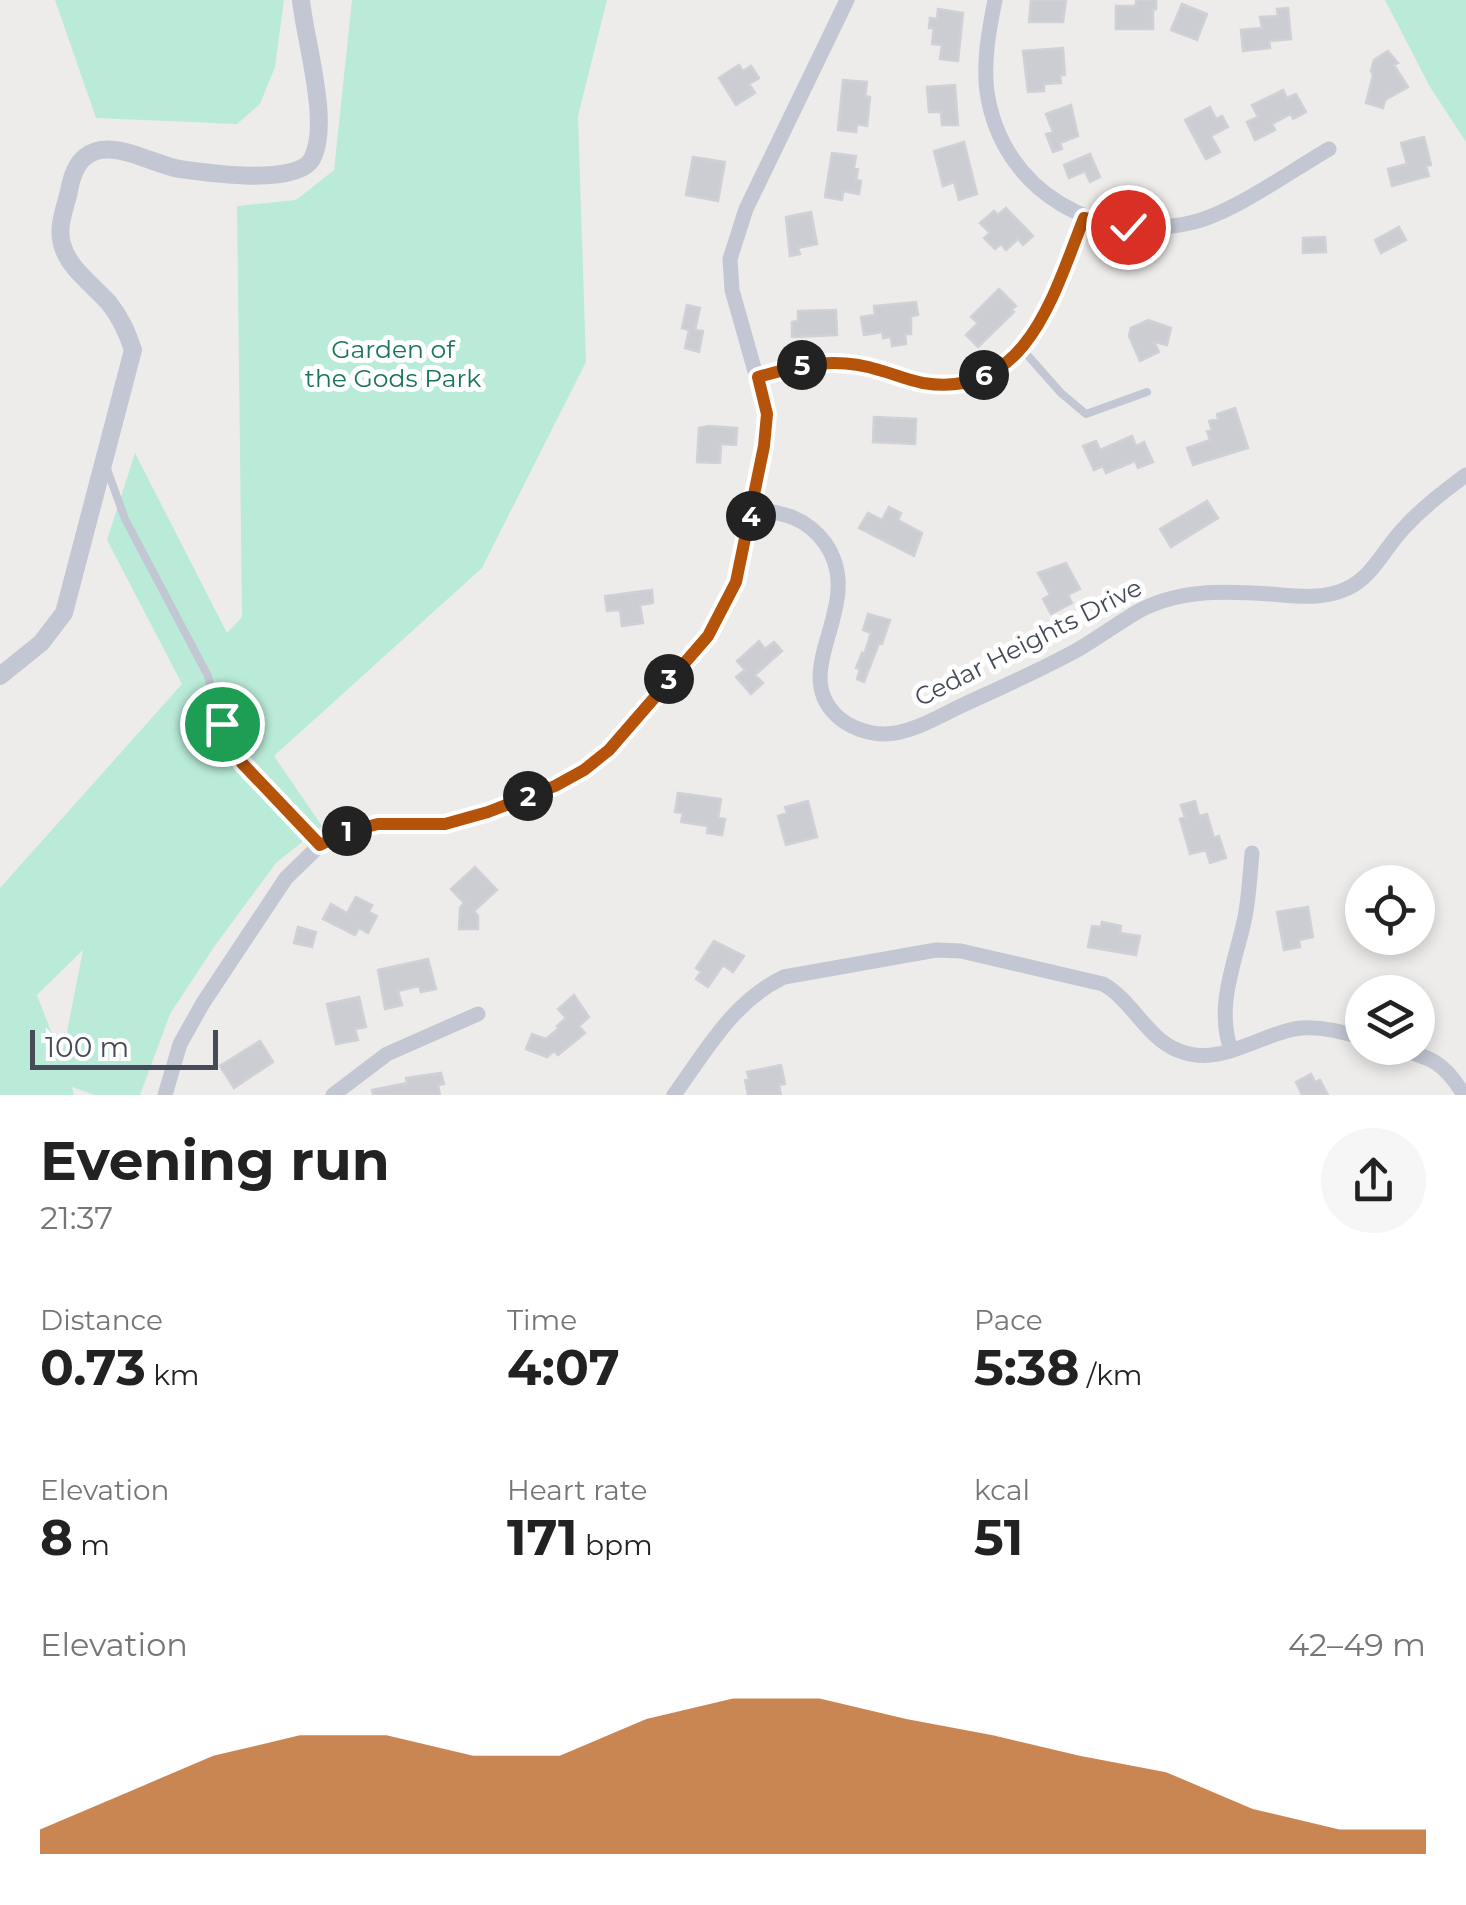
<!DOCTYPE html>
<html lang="en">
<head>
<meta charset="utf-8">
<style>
  body { margin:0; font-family:Montserrat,sans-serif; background:#f6f6f6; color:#222; height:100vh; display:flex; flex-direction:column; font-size:38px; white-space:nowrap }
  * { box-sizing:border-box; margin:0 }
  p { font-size:32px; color:#767676 }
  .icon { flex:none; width:55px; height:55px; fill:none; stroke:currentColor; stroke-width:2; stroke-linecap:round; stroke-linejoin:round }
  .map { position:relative; height:1095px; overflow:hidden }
  .sheet { display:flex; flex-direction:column; background:#fff; flex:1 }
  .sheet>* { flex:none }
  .buttons { position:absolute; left:1345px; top:865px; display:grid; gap:20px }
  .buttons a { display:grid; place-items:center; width:90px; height:90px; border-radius:50%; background:#fff; box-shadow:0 5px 15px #0003; font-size:50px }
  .scale { position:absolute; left:30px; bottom:25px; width:188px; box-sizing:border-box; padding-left:10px; border:5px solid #454b58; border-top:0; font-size:28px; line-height:35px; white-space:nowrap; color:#454b58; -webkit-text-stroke:8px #fff; paint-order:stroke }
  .pin { position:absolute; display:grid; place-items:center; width:85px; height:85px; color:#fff; margin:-42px; border:5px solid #fff; border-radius:50%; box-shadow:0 2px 10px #0007 }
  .km { position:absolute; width:50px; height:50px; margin:-25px; border-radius:50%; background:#222; color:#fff; font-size:28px; line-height:50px; text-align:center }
  .round { display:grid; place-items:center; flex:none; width:105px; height:105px; border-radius:52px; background:#f6f6f6 }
  .summary { display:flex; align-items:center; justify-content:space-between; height:170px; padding:0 40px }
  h1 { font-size:55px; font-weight:700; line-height:75px }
  .metrics { display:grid; grid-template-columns:repeat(3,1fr); gap:15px; height:170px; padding:10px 40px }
  .metrics div { display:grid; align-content:center }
  .metrics b { font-size:50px; font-weight:700 }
  .metrics small { font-size:28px; font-weight:400 }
  .metrics p { font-size:28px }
  .chart { height:280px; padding:20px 40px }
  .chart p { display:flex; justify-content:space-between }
  .chart svg { width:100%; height:180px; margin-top:10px; fill:#b45309; opacity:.7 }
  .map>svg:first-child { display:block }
  .green { fill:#baebd9; fill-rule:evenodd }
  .building { fill:#ccccd3; stroke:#d0d0d7; stroke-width:2.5 }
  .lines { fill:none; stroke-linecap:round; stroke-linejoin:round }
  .service { stroke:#c2c7d3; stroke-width:8 }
  .minor { stroke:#c2c7d3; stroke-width:15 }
  .tertiary { stroke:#c2c7d3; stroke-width:18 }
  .route-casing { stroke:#fff; stroke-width:20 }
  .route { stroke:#b45309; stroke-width:12 }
  .labels { text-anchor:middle; stroke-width:10; stroke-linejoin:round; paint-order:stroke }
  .park-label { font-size:25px; fill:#1a745c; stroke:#fff }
  .street-label { font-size:25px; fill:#454b58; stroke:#fff }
</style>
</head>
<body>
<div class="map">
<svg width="1466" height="1095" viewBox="0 0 1466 1095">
  <rect width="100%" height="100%" fill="#eeeceb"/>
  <path class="green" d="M 55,0 L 284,0 L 275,67 L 260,104 L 237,124 L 96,118 Z
    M 352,0 L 607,0 L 578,116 L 586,362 L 482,568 L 274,756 L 322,826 L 276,863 L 214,947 L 170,1014 L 140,1095 L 95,1095 L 72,1087 L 74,1095 L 0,1095 L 0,888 L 182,684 L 107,540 L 135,453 L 227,633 L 242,617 L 237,206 L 296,200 L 334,170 ZM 83,950 L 64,1047 L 59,1052 L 37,995 Z
    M 1385,0 L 1466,0 L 1466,142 L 1430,87 Z"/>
  <path class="building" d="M 1031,0 L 1066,0 L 1063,22 L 1029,22 Z
    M 1136,0 L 1156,0 L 1156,9 L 1153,9 L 1153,29 L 1116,29 L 1116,6 L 1136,6 Z
    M 1182,4 L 1207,14 L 1197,40 L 1171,30 Z
    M 1288,8 L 1291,39 L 1269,41 L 1270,48 L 1243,51 L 1241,30 L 1262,28 L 1260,17 L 1278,16 L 1277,9 Z
    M 938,9 L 963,13 L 958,61 L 940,59 L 942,45 L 932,44 L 934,28 L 929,28 L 930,18 L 937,19 Z
    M 1063,48 L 1065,75 L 1060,75 L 1061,83 L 1044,84 L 1044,91 L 1028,92 L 1023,51 Z
    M 1388,51 L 1398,63 L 1394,65 L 1408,87 L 1385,100 L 1383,108 L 1366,103 L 1373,75 L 1371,71 L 1374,60 Z
    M 739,65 L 743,71 L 751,66 L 759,78 L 749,84 L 755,93 L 736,105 L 719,78 Z
    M 843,80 L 867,82 L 865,96 L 870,97 L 867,126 L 857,124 L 856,132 L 838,130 Z
    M 955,85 L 958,125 L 942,125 L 941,112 L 929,112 L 927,87 Z
    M 1283,90 L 1287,98 L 1296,94 L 1306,112 L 1293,119 L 1291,114 L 1272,124 L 1275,130 L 1255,140 L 1247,122 L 1258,117 L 1252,105 Z
    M 1071,105 L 1078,136 L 1060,143 L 1062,149 L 1053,152 L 1046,134 L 1053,132 L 1046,114 Z
    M 1210,107 L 1216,119 L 1222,116 L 1228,127 L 1211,136 L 1220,152 L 1206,159 L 1185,120 Z
    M 1424,137 L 1431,165 L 1426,166 L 1429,176 L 1392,186 L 1388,169 L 1407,164 L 1401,143 Z
    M 964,142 L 977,194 L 959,200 L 954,182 L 943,186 L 934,151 Z
    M 832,153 L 856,156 L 854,168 L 858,169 L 856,180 L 861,181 L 859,194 L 843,191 L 842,200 L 825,197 Z
    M 1090,154 L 1100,177 L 1090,182 L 1085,171 L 1069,178 L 1064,165 Z
    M 693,157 L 725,162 L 718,201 L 686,195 Z
    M 1006,208 L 1033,236 L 1023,245 L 1018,239 L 1006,250 L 1001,244 L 995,249 L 984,238 L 990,233 L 980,223 L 994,211 L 998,215 Z
    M 811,212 L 817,244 L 798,248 L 800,254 L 790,256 L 786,217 Z
    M 1399,227 L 1406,240 L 1381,253 L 1375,240 Z
    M 1325,237 L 1326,252 L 1303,253 L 1303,238 Z
    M 999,289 L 1016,306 L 1011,310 L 1014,312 L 978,347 L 966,335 L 978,323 L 971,317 Z
    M 916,302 L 918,315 L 911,316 L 911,334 L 905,334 L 906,344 L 892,346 L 891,337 L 883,338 L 882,332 L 864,335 L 861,317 L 875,315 L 874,306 Z
    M 687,305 L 700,308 L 695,330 L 703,331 L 699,352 L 685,348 L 689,330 L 682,328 Z
    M 836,310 L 837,335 L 792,337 L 792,322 L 798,321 L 798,311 Z
    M 1148,320 L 1171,328 L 1167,345 L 1154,342 L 1159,352 L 1140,361 L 1129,336 L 1131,328 Z
    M 1235,408 L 1248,448 L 1193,465 L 1187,448 L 1210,440 L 1207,431 L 1212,430 L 1209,421 L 1218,419 L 1217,414 Z
    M 874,417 L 916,419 L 915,444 L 873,442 Z
    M 709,426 L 737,428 L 736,445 L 721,444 L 720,463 L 697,462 L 699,428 Z
    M 1132,436 L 1136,446 L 1144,442 L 1153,462 L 1138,468 L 1135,461 L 1106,473 L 1103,466 L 1094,470 L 1083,446 L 1096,441 L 1100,450 Z
    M 1207,501 L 1218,518 L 1171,547 L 1160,529 Z
    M 889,507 L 901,513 L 898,520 L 922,533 L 914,556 L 859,528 L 868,513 L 882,520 Z
    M 1066,563 L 1080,589 L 1068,595 L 1072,603 L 1051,614 L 1043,599 L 1050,595 L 1038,573 Z
    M 652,590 L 653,603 L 640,605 L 643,623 L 622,626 L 620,610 L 607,611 L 605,596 Z
    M 868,614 L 890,620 L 882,644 L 879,643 L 864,682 L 857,679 L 860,669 L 856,668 L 862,653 L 864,655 L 871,633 L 863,630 Z
    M 759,641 L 765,649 L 774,642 L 782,651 L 755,675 L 763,683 L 751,694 L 736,677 L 745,670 L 737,661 Z
    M 678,793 L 721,799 L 718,818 L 725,819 L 722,835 L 707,833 L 708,826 L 681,822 L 683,813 L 675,812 Z
    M 808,801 L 817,837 L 786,845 L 778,816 L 787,813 L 785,807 Z
    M 1195,801 L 1199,816 L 1207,814 L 1214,838 L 1219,836 L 1226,858 L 1210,863 L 1206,850 L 1190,854 L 1180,819 L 1185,817 L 1181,805 Z
    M 475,867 L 497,890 L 474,911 L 478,916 L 478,929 L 459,929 L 460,908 L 464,903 L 451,889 Z
    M 356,897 L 372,905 L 369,912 L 377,916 L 368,933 L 359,928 L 355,935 L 323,919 L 331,904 L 347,913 Z
    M 1308,907 L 1313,937 L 1299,940 L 1300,947 L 1284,950 L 1277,912 Z
    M 1102,922 L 1121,926 L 1120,933 L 1140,936 L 1136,955 L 1088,947 L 1092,926 L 1101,927 Z
    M 298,927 L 316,932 L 312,947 L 294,943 Z
    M 714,941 L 744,956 L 733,972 L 723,965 L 708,987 L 696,979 L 701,972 L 696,968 Z
    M 428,959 L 436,989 L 421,992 L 419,986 L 398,991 L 402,1005 L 385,1009 L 378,970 Z
    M 574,995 L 589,1017 L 579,1026 L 585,1033 L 558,1055 L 554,1051 L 547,1057 L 526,1049 L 532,1034 L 546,1039 L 559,1028 L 557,1026 L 566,1018 L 558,1009 Z
    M 359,997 L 366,1027 L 355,1029 L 358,1040 L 336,1044 L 327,1004 Z
    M 260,1041 L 273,1062 L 234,1088 L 220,1066 Z
    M 781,1065 L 785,1084 L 779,1085 L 781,1095 L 748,1095 L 745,1080 L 749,1079 L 747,1072 Z
    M 441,1073 L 444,1084 L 438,1085 L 440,1095 L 373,1095 L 372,1090 L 407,1083 L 406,1078 Z
    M 1311,1074 L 1315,1082 L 1320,1080 L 1328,1095 L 1302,1095 L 1296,1082 Z"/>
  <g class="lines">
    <path class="service" d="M 1022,349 L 1061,393 L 1086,414 L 1147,392
      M 107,469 L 125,519 L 208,676 L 221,725 L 242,763 L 319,844"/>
    <path class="minor" d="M 995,0 C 989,30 983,61 987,92 C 1002,192 1098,246 1194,222 C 1234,212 1291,171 1329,149
      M 759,377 C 800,365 836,356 879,370 C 894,374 907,380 923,383 C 1027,401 1054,292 1083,219
      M 753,508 C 783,513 806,517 825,543 C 868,604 788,668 836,715 C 848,727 868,734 884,734 C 911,734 939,716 963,705 C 1002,687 1041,670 1079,649 C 1099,637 1117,624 1137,612 C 1178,589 1225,591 1270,594 C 1295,596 1322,600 1346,589 C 1372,578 1384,549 1403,529 C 1422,508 1443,492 1466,475
      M 1396,1048 C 1432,1058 1444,1062 1464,1095
      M 1231,1050 C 1215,1005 1236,961 1245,917 C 1249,896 1250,874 1252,853
      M 165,1095 L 180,1044 L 203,1003 L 286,878 L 320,845 L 346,831 L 378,824 L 445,824 L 488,813 L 555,785 L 585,769 L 609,750 L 707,636 L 736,581 L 765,446 L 767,414 L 732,290 L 730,259 L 746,209 L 847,0
      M 333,1095 L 387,1054 L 478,1014
      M 674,1095 C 706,1051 733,1001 784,977 L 936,950 L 961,951 L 1103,984 C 1132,1000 1146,1037 1177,1050 C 1217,1068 1255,1037 1294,1029 C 1317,1025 1341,1031 1362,1038"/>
    <path class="tertiary" d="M 0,676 L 41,643 L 64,613 L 133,350 C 127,332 121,318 109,303 C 93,285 68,268 62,244 C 57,226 65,209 69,191 C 71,180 75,165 85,157 C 110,136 153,165 180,169 C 208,173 297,186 312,159 C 331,123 305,41 301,0"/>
  </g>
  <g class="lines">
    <defs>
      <path id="route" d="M 222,724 L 242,763 L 320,845 L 346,832 L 378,824 L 445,824 L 488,812 L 555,786 L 584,770 L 609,750 L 708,636 L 736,582 L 764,446 L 767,414 L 758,377 C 800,365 836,356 879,370 C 894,374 907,380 923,383 C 1027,400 1054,293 1084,218 L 1128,227"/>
    </defs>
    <use href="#route" class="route-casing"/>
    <use href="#route" class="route"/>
  </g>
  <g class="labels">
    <g class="park-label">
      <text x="393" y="358">Garden of<tspan x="393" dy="29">the Gods Park</tspan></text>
    </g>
    <g class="street-label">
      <text transform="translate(1028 642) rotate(-27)" y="9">Cedar Heights Drive</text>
    </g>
  </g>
</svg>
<div class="buttons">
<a><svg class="icon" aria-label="locate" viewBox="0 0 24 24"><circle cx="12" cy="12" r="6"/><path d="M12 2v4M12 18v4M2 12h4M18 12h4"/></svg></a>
<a><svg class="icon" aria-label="layers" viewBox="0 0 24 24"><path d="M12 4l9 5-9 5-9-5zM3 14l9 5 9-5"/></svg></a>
</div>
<div class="scale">100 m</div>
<div class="pin" style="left:222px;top:724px;background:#1e9e55"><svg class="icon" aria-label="arrive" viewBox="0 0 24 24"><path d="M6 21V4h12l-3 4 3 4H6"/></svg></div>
<div class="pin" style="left:1128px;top:227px;background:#d93025"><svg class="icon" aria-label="check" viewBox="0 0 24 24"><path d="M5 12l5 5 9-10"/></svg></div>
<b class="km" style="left:347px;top:831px">1</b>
<b class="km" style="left:528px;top:796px">2</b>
<b class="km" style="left:669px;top:679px">3</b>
<b class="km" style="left:751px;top:516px">4</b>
<b class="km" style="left:802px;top:365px">5</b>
<b class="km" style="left:984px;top:375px">6</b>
</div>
<section class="sheet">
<div class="summary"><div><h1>Evening run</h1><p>21:37</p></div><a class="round"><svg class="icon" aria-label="share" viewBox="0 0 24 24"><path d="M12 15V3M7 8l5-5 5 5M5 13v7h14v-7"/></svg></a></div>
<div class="metrics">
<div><p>Distance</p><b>0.73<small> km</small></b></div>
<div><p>Time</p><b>4:07</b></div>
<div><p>Pace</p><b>5:38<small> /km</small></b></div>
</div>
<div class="metrics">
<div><p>Elevation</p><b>8<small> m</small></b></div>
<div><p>Heart rate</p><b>171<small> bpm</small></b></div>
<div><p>kcal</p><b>51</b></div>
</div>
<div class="chart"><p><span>Elevation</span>42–49 m</p>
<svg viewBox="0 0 160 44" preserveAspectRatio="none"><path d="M0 44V38L10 29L20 20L30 15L40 15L50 20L60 20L70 11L80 6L90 6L100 11L110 15L120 20L130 24L140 33L150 38L160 38V44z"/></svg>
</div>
</section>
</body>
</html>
